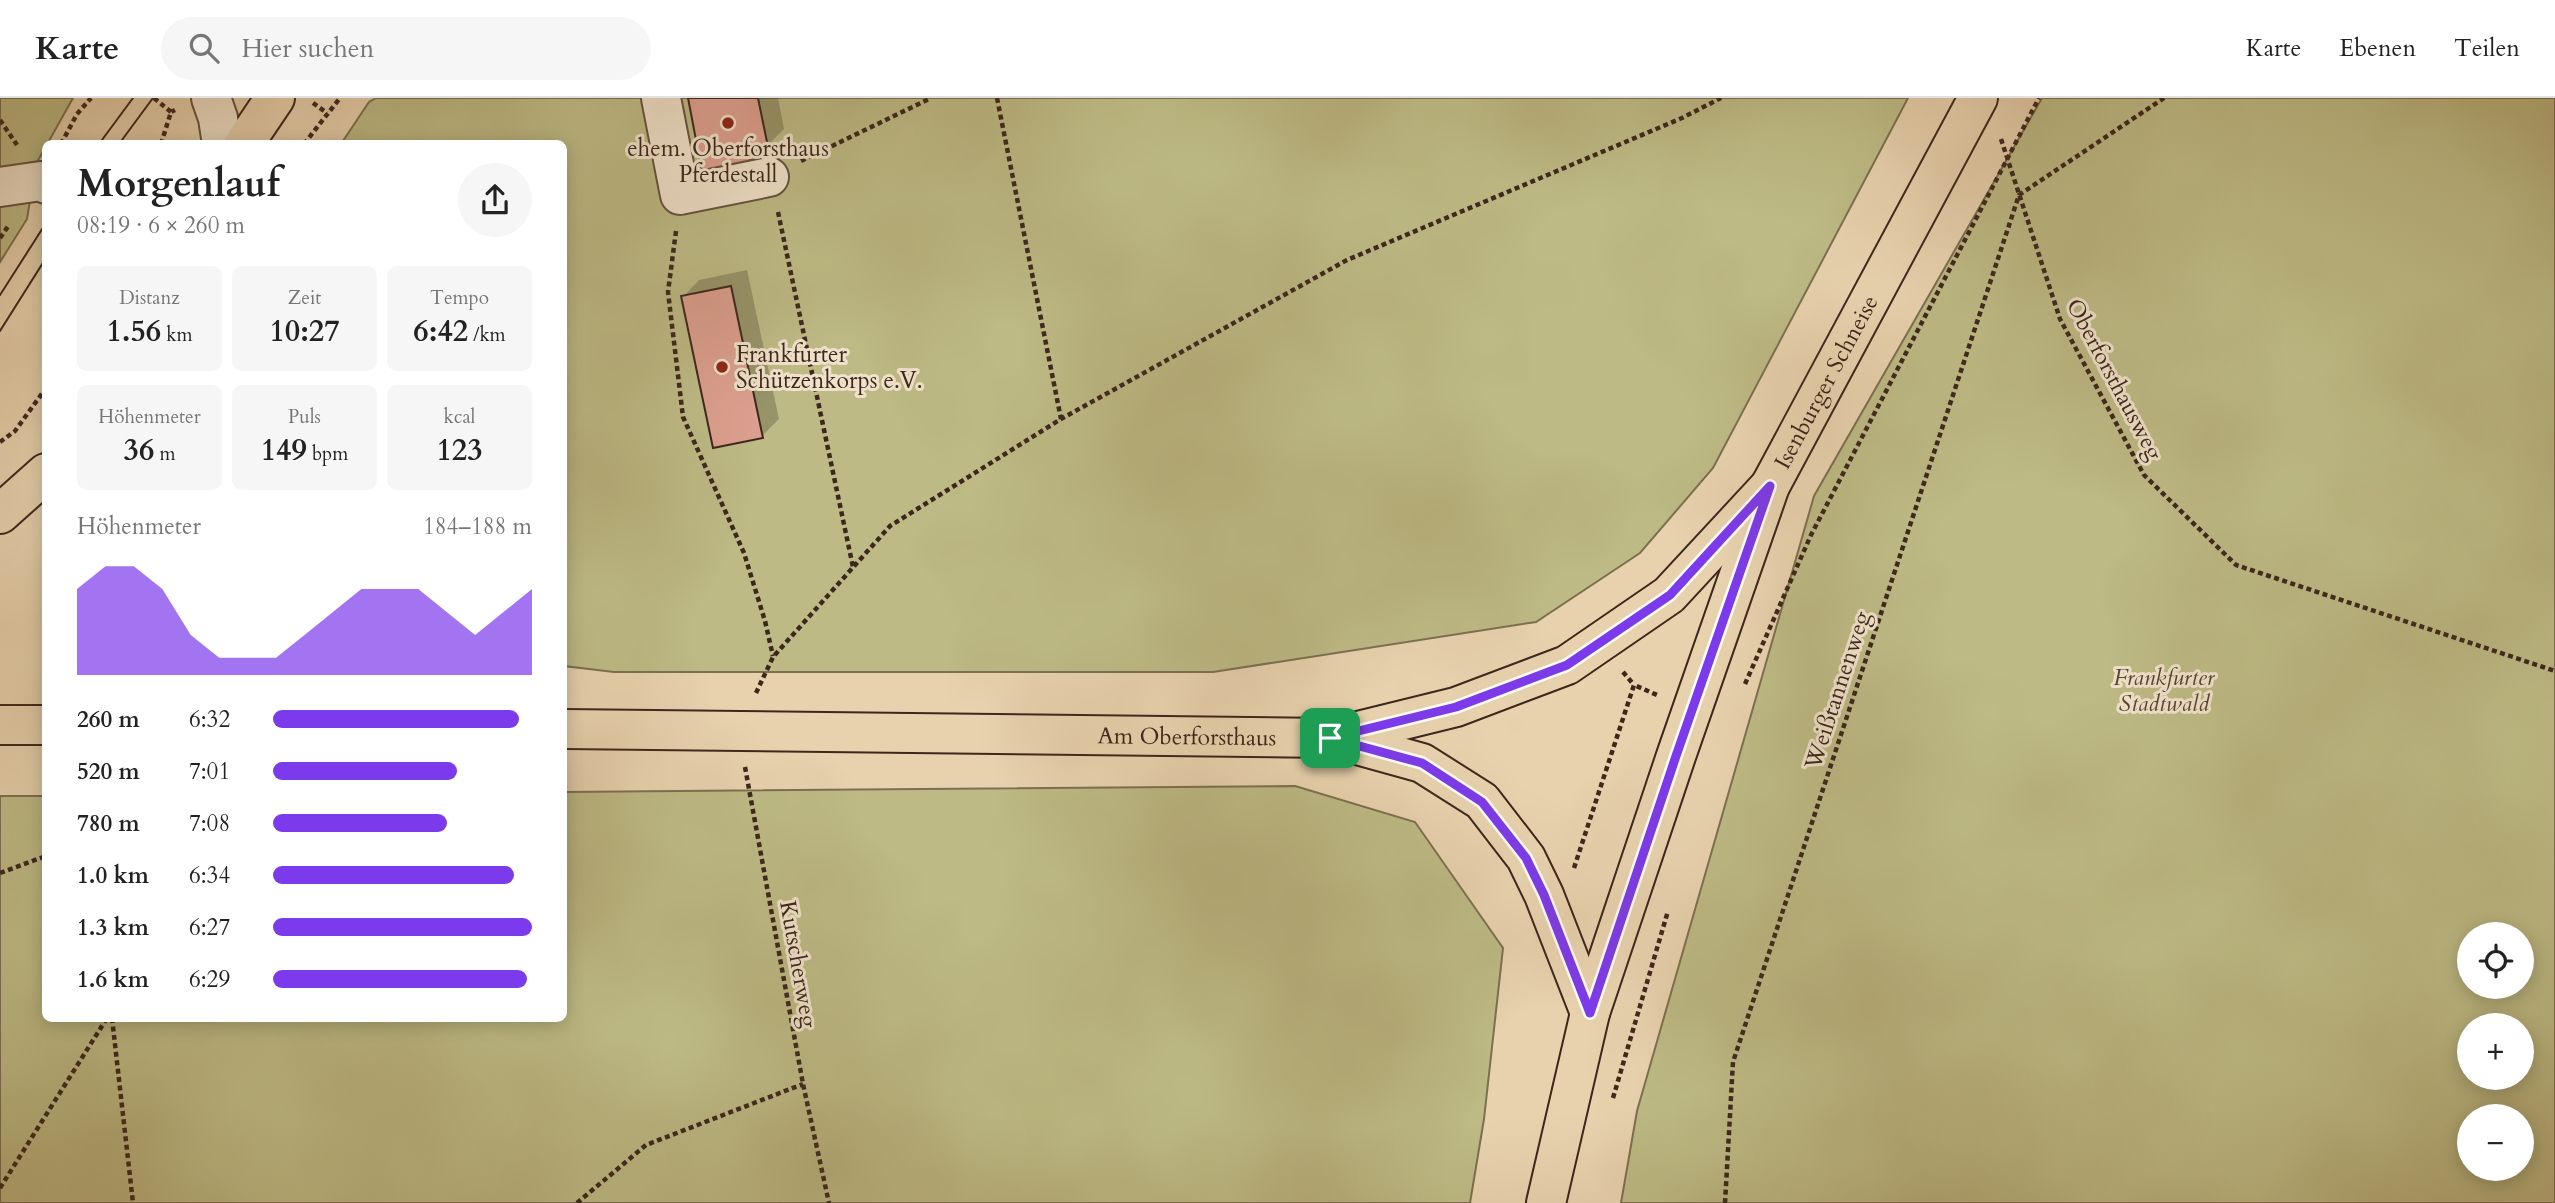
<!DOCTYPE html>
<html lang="de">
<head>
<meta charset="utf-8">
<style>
  body { margin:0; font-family:Cardo,serif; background:#f6f6f6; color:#222; height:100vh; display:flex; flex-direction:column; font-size:26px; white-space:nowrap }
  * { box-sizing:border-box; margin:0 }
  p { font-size:23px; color:#767676 }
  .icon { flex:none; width:38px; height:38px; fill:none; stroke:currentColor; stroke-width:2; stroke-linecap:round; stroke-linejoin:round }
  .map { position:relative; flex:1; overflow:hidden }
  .sheet { position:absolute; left:42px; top:42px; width:525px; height:882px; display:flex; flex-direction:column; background:#fff; border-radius:10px; box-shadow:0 4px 18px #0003 }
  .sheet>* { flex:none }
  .controls { position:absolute; left:2457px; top:824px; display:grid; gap:14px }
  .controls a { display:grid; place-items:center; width:77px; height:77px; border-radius:50%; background:#fff; box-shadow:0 4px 18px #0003; font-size:35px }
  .pin { position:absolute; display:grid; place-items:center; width:60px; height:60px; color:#fff; margin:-30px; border-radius:14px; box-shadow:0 4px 10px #0006 }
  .round { display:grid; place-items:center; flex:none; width:74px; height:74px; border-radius:37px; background:#f6f6f6 }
  .summary { display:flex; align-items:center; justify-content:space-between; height:119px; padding:0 35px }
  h1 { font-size:38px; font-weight:700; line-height:52px }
  .stats { display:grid; grid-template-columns:repeat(3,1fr); gap:10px; height:119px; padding:7px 35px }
  .stats div { display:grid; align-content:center; border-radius:10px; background:#f6f6f6; text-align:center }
  .stats b { font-size:30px; font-weight:700 }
  .stats small { font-size:19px; font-weight:400 }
  .stats p { font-size:19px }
  .chart { height:196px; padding:14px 35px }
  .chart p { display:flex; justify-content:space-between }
  .chart svg { width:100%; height:126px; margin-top:7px; fill:#7c3aed; opacity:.7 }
  ul { padding:0 35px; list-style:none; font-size:23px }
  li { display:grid; grid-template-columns:112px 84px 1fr; align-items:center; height:52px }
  li i { height:18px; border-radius:9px; background:#7c3aed }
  header { display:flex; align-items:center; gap:42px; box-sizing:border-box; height:98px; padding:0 35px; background:#fff; border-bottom:2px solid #e0e0e0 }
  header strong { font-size:33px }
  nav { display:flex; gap:38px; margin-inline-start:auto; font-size:24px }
  .search { width:490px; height:63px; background:#f6f6f6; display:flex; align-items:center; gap:18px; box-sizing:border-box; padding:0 24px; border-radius:38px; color:#767676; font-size:26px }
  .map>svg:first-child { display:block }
  .green { fill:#bdba85; stroke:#7c7051; stroke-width:2; fill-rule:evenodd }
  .shadow { fill:#0003 }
  .building { fill:#dc9f8f; stroke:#3c271d; stroke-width:2 }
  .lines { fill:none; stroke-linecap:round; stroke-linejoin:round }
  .minor-casing { stroke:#675241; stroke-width:42 }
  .major-casing { stroke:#3c271d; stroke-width:42 }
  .highway-casing { stroke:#3c271d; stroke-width:42 }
  .path { stroke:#3c271d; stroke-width:4.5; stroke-dasharray:5 3.5; stroke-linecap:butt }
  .minor { stroke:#f0e2ca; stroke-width:38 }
  .major { stroke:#e8d2ae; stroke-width:38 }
  .highway { stroke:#e8d2ae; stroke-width:38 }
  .tram { stroke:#3c271d; stroke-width:2 }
  .route-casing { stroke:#fff; stroke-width:14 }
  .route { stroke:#7c3aed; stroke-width:9 }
  .poi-dot { fill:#8f2418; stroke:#f0e2ca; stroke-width:2.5 }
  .labels { text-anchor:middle; stroke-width:6; stroke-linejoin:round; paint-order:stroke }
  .poi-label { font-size:23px; fill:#3c271d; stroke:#f0e2ca }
  .street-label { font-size:23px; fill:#3c271d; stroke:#f0e2ca }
  .park-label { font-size:23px; font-style:italic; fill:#564432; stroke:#f0e2ca }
</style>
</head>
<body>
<header>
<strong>Karte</strong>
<div class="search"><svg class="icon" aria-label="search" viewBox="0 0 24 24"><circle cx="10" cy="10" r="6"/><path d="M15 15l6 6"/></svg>Hier suchen</div>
<nav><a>Karte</a><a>Ebenen</a><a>Teilen</a></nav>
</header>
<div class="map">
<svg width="2555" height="1105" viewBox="0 0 2555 1105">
  <rect width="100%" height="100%" fill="#e8d2ae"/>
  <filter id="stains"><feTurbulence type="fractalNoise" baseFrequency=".00286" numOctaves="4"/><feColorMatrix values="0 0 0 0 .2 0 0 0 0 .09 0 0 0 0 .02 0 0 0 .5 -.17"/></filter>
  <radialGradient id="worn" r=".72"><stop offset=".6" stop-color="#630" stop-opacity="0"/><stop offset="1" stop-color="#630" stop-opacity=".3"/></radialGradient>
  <path class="green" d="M 0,0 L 73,0 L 36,66 L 27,121 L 0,164 Z
    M 376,0 L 1908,0 L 1713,370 L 1640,455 L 1536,524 L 1213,574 L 614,574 L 564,568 L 564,46 L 341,46 L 369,4 Z
    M 2042,0 L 2555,0 L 2555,1105 L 1621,1105 L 1637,1013 L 1814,398 ZM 2469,836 L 2522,836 L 2522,889 L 2469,889 ZM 2469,928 L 2522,928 L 2522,980 L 2469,980 ZM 2522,1018 L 2522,1071 L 2469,1071 L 2469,1018 Z
    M 1295,688 L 1415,724 L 1503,850 L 1484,1021 L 1470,1105 L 0,1105 L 0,698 L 45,698 L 46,920 L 564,920 L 564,694 Z"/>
  <path class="shadow" d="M 690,0 L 778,0 L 784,31 L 767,48 L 770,62 L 753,79 Z
    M 747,172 L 779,321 L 762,338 L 683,199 L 699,182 Z"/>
  <path class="building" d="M 688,0 L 758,0 L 768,49 L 749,53 L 754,81 L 705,89 Z
    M 731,188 L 763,340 L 713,350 L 681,198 Z"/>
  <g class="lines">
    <defs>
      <path id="minor" d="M 211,0 L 218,20 L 222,46
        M 661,0 L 680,97 L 769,79
        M 0,89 L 41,83 L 46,86"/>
      <g id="major">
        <path d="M 244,46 L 275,0"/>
        <path id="s1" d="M 564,631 L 1330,640 L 1456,609 L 1567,567 L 1669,497 L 1770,388"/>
        <path d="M 1332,640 L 1422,665 L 1482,703 L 1526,760 L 1544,797 L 1590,915"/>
        <path id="s2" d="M 1546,1105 L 1590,915 L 1676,658 L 1770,388 L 1978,0"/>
      </g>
      <path id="highway" d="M 0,416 L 46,375
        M 0,627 L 46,627"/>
    </defs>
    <use href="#minor" class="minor-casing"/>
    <use href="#major" class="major-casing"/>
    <use href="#highway" class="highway-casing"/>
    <path class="path" d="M 154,0 L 171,14
      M 997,0 L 1061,321
      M 313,5 L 327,15
      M 0,22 L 17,47
      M 2001,41 L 2060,221 L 2144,377 L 2236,467 L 2555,573
      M 61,46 L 77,16 L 91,0
      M 161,46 L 171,14 L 175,12
      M 304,46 L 340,0
      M 801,63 L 931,0
      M 778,114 L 853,469
      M 676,133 L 668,194 L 683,319 L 744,455 L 765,523 L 773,558
      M 0,140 L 9,127
      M 0,344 L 15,333 L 46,290
      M 1623,574 L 1634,587
      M 1745,586 L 1811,437 L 2039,0
      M 756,595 L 773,559 L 890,428 L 1061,321 L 1347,162 L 1682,20 L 1721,0
      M 745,669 L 803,986 L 829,1105
      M 1574,770 L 1634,587 L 1657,597
      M 0,775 L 46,758
      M 112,920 L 133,1105
      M 1613,1000 L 1668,813
      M 0,1090 L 107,920
      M 577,1105 L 646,1047 L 803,986
      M 1725,1105 L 1733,964 L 2019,97 L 2164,0"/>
    <use href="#minor" class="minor"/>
    <use href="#major" class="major"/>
    <use href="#highway" class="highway"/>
    <path class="tram" d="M 99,46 L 133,0
      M 119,46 L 153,0
      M 0,197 L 46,125
      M 0,233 L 46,160"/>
  </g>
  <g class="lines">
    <defs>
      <path id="route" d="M 1770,388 L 1676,658 L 1590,915 L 1544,797 L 1526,760 L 1482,704 L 1422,665 L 1330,640 L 1456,609 L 1567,567 L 1670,497 Z"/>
    </defs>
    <use href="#route" class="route-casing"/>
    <use href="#route" class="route"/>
  </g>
  <g class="poi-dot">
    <circle cx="728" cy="25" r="7"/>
    <circle cx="722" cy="269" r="7"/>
  </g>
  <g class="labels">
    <g class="poi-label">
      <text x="728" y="58">ehem. Oberforsthaus<tspan x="728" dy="26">Pferdestall</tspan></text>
      <text x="736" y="264" text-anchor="start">Frankfurter<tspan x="736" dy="26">Schützenkorps e.V.</tspan></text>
    </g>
    <g class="street-label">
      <text transform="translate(2115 281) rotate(62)" y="8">Oberforsthausweg</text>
      <text dy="8" stroke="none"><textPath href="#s2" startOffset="870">Isenburger Schneise</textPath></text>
      <text transform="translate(1837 592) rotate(-72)" y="8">Weißtannenweg</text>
      <text dy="8" stroke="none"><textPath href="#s1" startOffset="623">Am Oberforsthaus</textPath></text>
      <text transform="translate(799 866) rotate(80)" y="8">Kutscherweg</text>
    </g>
    <g class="park-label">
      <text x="2164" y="587">Frankfurter<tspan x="2164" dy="26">Stadtwald</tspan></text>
    </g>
  </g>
  <rect width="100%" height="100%" filter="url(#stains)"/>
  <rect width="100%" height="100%" fill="url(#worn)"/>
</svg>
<div class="controls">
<a><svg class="icon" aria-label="locate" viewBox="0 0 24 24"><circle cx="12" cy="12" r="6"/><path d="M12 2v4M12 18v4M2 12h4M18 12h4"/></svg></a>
<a>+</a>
<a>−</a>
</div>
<div class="pin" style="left:1330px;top:640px;background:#1e9e55"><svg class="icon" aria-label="arrive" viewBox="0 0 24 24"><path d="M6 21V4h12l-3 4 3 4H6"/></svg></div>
<section class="sheet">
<div class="summary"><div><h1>Morgenlauf</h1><p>08:19 · 6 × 260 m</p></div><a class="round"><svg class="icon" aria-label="share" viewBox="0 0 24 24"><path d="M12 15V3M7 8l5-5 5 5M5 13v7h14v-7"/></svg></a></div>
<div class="stats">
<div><p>Distanz</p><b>1.56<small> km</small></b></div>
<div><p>Zeit</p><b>10:27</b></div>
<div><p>Tempo</p><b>6:42<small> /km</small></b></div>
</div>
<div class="stats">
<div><p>Höhenmeter</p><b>36<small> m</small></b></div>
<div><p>Puls</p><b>149<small> bpm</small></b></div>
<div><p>kcal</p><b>123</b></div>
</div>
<div class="chart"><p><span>Höhenmeter</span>184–188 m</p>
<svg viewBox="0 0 160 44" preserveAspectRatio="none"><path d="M0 44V14L10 6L20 6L30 14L40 30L50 38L60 38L70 38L80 30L90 22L100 14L110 14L120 14L130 22L140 30L150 22L160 14V44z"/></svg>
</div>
<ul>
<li><b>260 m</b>6:32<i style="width:95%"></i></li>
<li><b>520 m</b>7:01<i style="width:71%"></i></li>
<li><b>780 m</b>7:08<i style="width:67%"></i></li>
<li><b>1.0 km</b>6:34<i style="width:93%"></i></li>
<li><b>1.3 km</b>6:27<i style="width:100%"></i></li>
<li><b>1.6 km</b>6:29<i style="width:98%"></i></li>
</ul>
</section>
</div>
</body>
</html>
